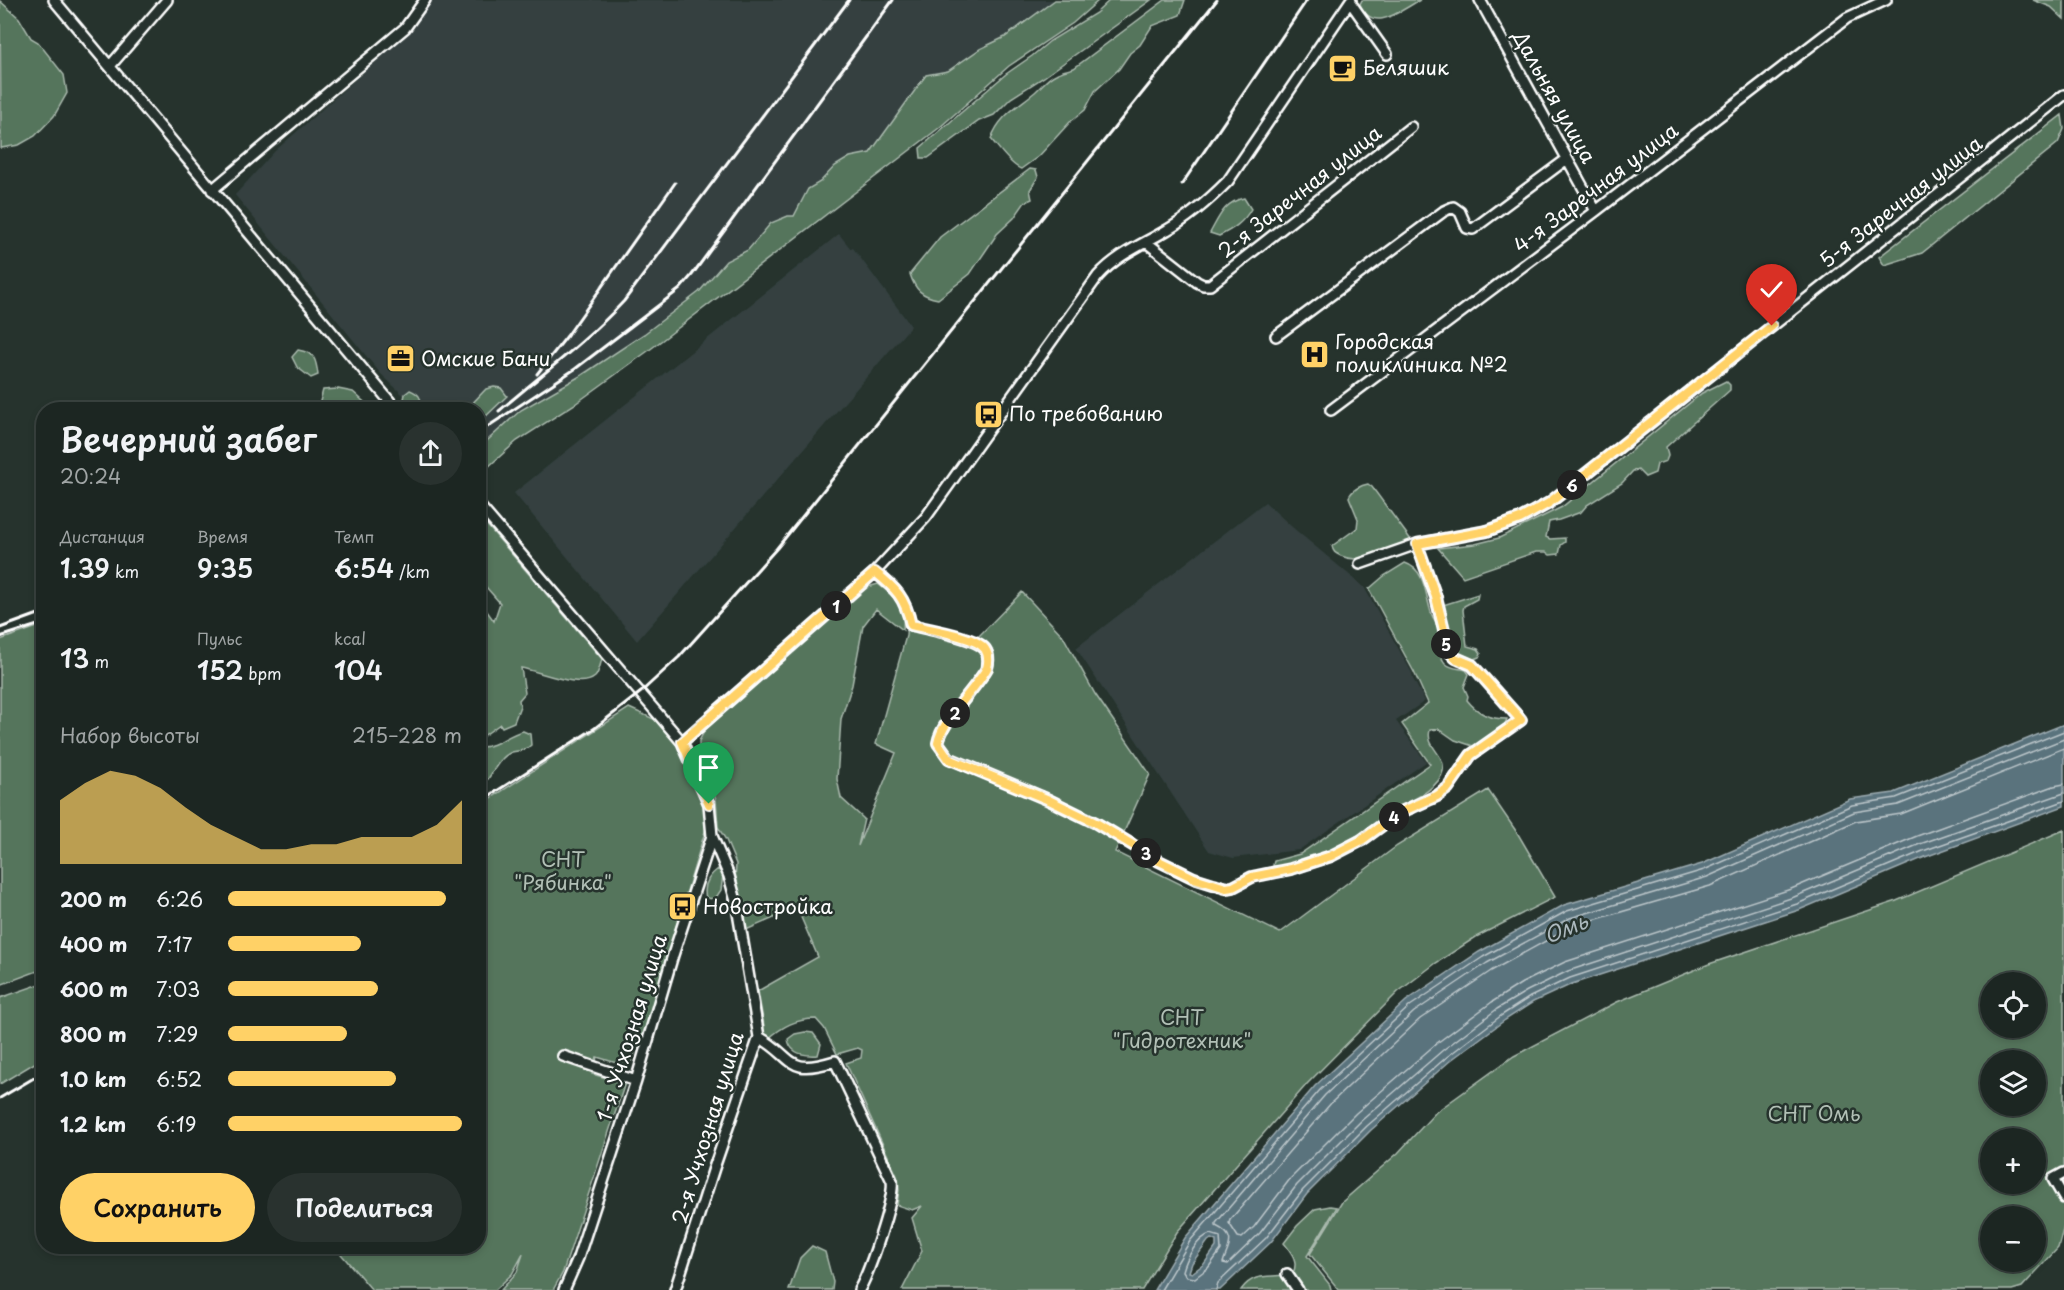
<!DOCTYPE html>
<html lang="ru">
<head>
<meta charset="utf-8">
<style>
  body { margin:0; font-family:"Playpen Sans",sans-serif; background:#29322f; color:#f1f3f6; height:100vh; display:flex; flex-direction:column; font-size:22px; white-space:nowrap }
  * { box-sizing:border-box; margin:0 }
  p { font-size:20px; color:#a0a5a5 }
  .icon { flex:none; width:33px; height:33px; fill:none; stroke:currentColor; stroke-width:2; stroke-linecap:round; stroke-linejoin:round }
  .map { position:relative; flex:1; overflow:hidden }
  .side { position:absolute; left:36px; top:402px; width:450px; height:852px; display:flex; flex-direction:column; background:#1c2622; border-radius:24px; box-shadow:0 3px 9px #0003,0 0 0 2px #3a4340 }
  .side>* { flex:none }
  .controls { position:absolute; left:1980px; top:972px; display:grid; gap:12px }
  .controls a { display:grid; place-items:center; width:66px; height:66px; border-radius:50%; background:#1c2622; box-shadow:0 3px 9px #0003,0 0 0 2px #3a4340; font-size:30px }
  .pin { position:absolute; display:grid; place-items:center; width:51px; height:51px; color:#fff; margin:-62px -26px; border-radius:50% 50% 50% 0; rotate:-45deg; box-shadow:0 0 6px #0007 }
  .pin .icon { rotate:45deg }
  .km { position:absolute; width:30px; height:30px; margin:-15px; border-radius:50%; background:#222; color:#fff; font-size:16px; line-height:30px; text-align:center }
  .round { display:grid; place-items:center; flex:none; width:63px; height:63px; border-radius:32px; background:#29322f }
  .summary { display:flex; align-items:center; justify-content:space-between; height:102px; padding:0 24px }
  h1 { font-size:33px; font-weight:600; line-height:45px }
  .stats { display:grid; grid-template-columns:repeat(3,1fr); gap:9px; height:102px; padding:6px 24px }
  .stats div { display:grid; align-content:center }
  .stats b { font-size:26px; font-weight:600 }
  .stats small { font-size:16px; font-weight:400 }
  .stats p { font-size:16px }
  .chart { height:168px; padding:12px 24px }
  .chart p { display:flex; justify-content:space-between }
  .chart svg { width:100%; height:108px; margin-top:6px; fill:#ffd166; opacity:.7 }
  .action { display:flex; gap:12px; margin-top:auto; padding:12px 24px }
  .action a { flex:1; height:69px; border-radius:36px; background:#ffd166; color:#111; font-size:24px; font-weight:600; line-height:69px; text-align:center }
  .action a+a { background:#29322f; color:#f1f3f6 }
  ul { padding:0 24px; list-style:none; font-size:20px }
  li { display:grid; grid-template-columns:96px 72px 1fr; align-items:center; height:45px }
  li i { height:15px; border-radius:8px; background:#ffd166 }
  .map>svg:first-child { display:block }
  .built { fill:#344140 }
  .green { fill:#55745c; stroke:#aabaae; stroke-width:1.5; fill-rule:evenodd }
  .water { fill:#5a737d; stroke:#9cabb1; stroke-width:1.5; fill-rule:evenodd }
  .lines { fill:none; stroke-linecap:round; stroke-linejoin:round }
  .shore { stroke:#bdc7cb; stroke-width:1.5 }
  .minor-casing { stroke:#fff; stroke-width:14 }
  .minor { stroke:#26332d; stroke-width:9 }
  .rail { stroke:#fff; stroke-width:3 }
  .route-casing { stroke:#fff; stroke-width:12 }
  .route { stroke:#ffd166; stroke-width:8 }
  .labels { text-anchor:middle; stroke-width:5; stroke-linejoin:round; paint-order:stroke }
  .poi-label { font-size:20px; fill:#fff; stroke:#26332d; text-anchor:start }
  .street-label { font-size:20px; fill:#fff; stroke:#26332d }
  .park-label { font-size:20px; fill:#b2c0b6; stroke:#26332d }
  .water-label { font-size:21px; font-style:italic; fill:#acb9be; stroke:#26332d }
</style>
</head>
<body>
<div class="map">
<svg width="2064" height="1290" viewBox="0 0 2064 1290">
  <rect width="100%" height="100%" fill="#26332d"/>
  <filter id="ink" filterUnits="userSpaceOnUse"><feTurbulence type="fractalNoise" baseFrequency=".0167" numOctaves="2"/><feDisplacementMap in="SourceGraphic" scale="12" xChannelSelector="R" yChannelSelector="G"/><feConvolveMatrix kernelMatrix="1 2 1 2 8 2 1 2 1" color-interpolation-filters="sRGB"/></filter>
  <g filter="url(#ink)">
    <path class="built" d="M 432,0 L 1060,0 L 832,198 L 479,455 L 478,410 L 418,409 L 381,374 L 235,195 L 275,151 L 401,39 L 413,27 Z
      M 839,234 L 851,249 L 853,248 L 911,326 L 637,641 L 514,493 Z
      M 1265,502 L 1292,527 L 1364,587 L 1412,673 L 1413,679 L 1425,701 L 1396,721 L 1426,762 L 1299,850 L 1233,858 L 1209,851 L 1076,648 Z"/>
    <path class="green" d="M 1055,0 L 1099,0 L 1073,23 L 1009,66 L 939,128 L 648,351 L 575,404 L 517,441 L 488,467 L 479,469 L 479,448 L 521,410 L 582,375 L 644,334 L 699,292 L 726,261 L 748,250 L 771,223 L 788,216 L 794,216 L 808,189 L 820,182 L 835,166 L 850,157 L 870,153 L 926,75 L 948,71 L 980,49 L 1005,37 Z
      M 1110,0 L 1151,0 L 1044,77 L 1011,98 L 994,115 L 979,121 L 928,158 L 921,158 L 920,148 L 1006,74 L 1032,56 L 1050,41 L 1096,13 Z
      M 1165,0 L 1185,0 L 1180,15 L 1152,26 L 1140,45 L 1130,53 L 1119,69 L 1095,91 L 1085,110 L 1070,122 L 1039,156 L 1021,169 C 1011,166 998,147 991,139 C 999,116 1017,107 1035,92 C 1042,86 1047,78 1056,74 C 1061,71 1068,70 1074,68 Z
      M 1362,0 L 1420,0 C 1401,10 1373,35 1360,4 Z
      M 2033,0 L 2064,0 L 2064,19 L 2051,7 Z
      M 0,1 L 19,18 L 31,38 L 38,42 L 64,75 L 67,93 L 54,116 L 35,136 L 19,145 L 1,148 Z
      M 2062,115 L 2064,129 L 2058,143 L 1922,253 L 1884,265 L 1879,257 Z
      M 1030,169 L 1036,170 L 1038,177 L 1030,190 L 1032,199 L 1025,202 L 1014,218 L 997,234 L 970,274 L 938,299 C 922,296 915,290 910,274 L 940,237 Z
      M 1244,198 L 1251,209 C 1243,223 1233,229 1219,236 L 1210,233 C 1219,217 1224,202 1244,198 Z
      M 298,350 C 315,353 316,359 318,375 L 311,378 L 297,367 L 292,357 Z
      M 1726,381 L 1730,385 L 1730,390 L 1666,447 L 1668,456 L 1666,461 L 1657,464 L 1655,473 L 1645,477 L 1638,470 L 1633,471 L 1622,483 L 1587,505 L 1581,512 L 1559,520 L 1549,522 L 1546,537 L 1550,539 L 1565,538 L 1565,542 L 1561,545 L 1559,554 L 1550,555 L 1546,552 L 1536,552 L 1463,577 L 1438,548 L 1475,544 L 1499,538 L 1562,507 L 1702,393 Z
      M 494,387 L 501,388 L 507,396 L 484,418 L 479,419 L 478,410 L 467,409 L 486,389 Z
      M 338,389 L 353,392 L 372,409 L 318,409 L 323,390 Z
      M 410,390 C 422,395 420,399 423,409 L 409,409 L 404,399 L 405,394 Z
      M 1368,484 L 1372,487 L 1411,540 C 1390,548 1363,566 1341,556 C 1335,553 1333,552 1332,546 L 1357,528 L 1358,519 L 1349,497 C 1352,490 1361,485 1368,484 Z
      M 479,516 L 602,659 C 600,665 599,673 595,677 C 581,690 539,671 521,668 L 525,693 L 519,700 L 520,706 L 514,722 L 502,727 L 500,724 L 479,739 L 479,600 L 494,621 L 500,603 L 479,579 Z
      M 1405,563 C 1427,570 1425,598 1432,615 C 1433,619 1437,622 1439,627 C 1442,637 1437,655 1445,663 C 1451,669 1458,668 1466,670 L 1469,674 L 1464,687 L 1468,696 L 1467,700 C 1478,714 1490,719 1507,719 C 1504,730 1485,743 1473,746 L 1455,740 L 1439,729 L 1430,730 C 1425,747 1446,754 1443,771 C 1439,791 1402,804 1386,815 C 1362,831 1344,848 1316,858 C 1304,863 1290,865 1276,869 L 1273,865 L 1274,861 L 1300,854 L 1430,764 L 1402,724 L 1428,703 L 1414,672 L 1369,589 L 1384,576 Z
      M 878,584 C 898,600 905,604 903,630 L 876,609 L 863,626 L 852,685 L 841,719 L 837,779 L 841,798 L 864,819 L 858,846 L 896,753 L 876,744 L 906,636 L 907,618 L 978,637 L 1022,592 L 1063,636 L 1095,694 L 1150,774 L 1115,852 L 1280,933 L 1397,846 L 1488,790 L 1518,834 L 1555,897 L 1476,937 L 1436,963 L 1398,992 L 1307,1084 L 1177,1232 L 1142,1290 L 902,1290 L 922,1251 L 912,1218 L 922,1206 L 912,1210 L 897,1205 L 899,1190 L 897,1176 L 846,1063 L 861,1058 L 862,1050 L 858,1048 L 837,1054 L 824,1028 L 816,1019 C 796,1019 783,1026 768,1039 L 762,1034 L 764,1026 L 758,991 L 818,957 L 797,908 L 746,930 L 735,882 L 736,864 L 726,840 L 718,827 L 716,799 L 699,756 L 699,741 L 705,730 L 868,587 Z
      M 1478,594 L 1477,599 L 1464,606 L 1463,610 L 1467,646 L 1478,649 L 1481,653 L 1479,657 C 1449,672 1446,622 1443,605 Z
      M 43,625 L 43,969 L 0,985 L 0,640 Z
      M 629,708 L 656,720 L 686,755 L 703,795 L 707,825 L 646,1026 L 631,1061 L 626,1066 L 597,1057 L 592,1074 L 625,1083 L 563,1272 L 553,1290 L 501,1290 L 517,1272 L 523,1254 L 512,1274 L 495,1290 L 372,1290 L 335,1247 L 478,1246 L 479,806 Z
      M 523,731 L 530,734 L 531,745 C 525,751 521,750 512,752 C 501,756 494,770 488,779 L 479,782 L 479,747 C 498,747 506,735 523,731 Z
      M 2064,830 L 2064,1226 L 2058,1248 L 2022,1287 L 2012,1290 L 1339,1290 L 1310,1254 L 1342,1202 L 1398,1153 L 1436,1112 L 1514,1056 L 1617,1002 L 1709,964 L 1894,902 ZM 1990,982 L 2036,982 L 2036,1028 L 1990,1028 ZM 1990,1060 L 2036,1060 L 2036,1106 L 1990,1106 ZM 1990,1138 L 2036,1138 L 2036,1184 L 1990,1184 ZM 1990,1216 L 2036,1216 L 2036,1262 L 1990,1262 Z
      M 718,869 L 723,875 L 721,890 L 715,899 L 706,898 C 703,886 707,877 718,869 Z
      M 43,983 L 43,1058 L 0,1084 L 0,998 Z
      M 805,1032 L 813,1033 L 821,1044 L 818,1055 C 805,1056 790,1054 788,1039 L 795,1034 Z
      M 1330,1206 L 1337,1207 L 1307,1256 L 1330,1285 L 1331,1290 L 1241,1290 C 1256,1269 1274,1280 1293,1273 C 1299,1261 1291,1252 1284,1243 L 1297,1226 L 1315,1209 Z
      M 812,1246 L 825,1252 L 833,1282 L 832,1290 L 789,1290 L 800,1258 Z"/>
    <path class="water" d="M 2064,724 L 2064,806 L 1925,857 L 1799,910 L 1572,984 L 1533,1002 L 1505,1020 L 1451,1060 L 1371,1130 L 1307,1194 L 1271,1242 L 1220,1290 L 1154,1290 L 1185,1238 L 1315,1086 L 1406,1001 L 1479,952 L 1564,905 L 1702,864 L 1850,799 L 1894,793 ZM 1211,1239 L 1216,1241 L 1216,1247 L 1204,1264 L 1192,1273 L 1189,1272 L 1192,1263 L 1208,1241 Z"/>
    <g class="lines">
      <path class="shore" d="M 2064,739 L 1898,805 L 1854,812 L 1707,877 L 1570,918 L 1487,963 L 1414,1012 L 1325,1095 L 1216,1223 L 1216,1226 C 1239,1237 1227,1248 1223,1263 L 1228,1264 L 1260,1233 L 1297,1185 L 1362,1120 L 1443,1050 L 1497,1009 L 1527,991 L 1568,971 L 1794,897 L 1920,844 L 2064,793
        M 2064,748 L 1901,814 L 1856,821 L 1710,886 L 1573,926 L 1491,971 L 1420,1019 L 1332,1102 L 1230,1220 L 1229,1223 L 1238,1237 L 1242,1238 L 1254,1227 L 1290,1179 L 1356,1113 L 1437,1043 L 1492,1002 L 1522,983 L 1565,962 L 1791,889 L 1917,836 L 2054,786 L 2064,784
        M 1210,1234 L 1220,1237 L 1221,1250 L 1208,1268 L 1195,1278 L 1187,1277 L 1183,1271 C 1186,1259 1197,1238 1210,1234 Z
        M 1161,1290 L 1190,1241 L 1320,1090 L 1410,1006 L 1483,957 L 1567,911 L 1704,870 L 1852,805 L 1896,798 L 2064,731
        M 1216,1290 L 1218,1283 L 1266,1238 L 1303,1190 L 1367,1126 L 1448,1056 L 1502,1015 L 1530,997 L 1570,978 L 1797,904 L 1923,851 L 2064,801"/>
      <defs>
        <path id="minor" d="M 54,0 L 397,410
          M 1480,0 L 1596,211
          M 1350,2 L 1387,54
          M 110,66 L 167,0
          M 212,190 L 405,28 L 425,0
          M 1146,242 L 1197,282 L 1203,285 L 1210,285 L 1411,127
          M 1276,336 L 1444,211 L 1453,207 L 1460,212 L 1467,228 L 1473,229 L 1567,159
          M 1331,410 L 1596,211 L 1847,18 L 1886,0
          M 478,504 L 682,742 L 709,804 L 712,836 L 673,955 L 636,1081 L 578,1258 L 564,1290
          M 1360,564 L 1417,544 L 1487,531 L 1520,519 L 1549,503 L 2064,95
          M 875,572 C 896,589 905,597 911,625 C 927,629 976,637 985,649 C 989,655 989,661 987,668 C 975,690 942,720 938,743 L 949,758 L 1049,800 L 1096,823 L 1159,861 L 1194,878 L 1226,888 L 1233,887 L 1252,877 L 1291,869 L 1331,856 L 1362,840 L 1399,813 L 1437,796 L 1448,788 L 1471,755 L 1521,720 L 1472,665 L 1456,658 L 1449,651 L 1436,597 L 1417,544
          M 682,742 L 875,572 L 926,517 L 1098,276 C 1118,254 1142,245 1167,230 C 1190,217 1209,200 1228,181 L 1351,0
          M 759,1037 C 796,1058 785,1076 835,1061 L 892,1181 C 895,1198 869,1273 859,1290
          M 563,1056 L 636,1081
          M 2064,1173 L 2053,1179 L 2064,1198
          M 1287,1274 L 1298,1290
          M 675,1290 L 714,1168 L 759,1037 L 736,901 L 729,876 L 712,836"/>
      </defs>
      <use href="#minor" class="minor-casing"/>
      <use href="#minor" class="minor"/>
      <path class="rail" d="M 1182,184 L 1307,0
        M 537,374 L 567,336 L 675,183
        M 499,411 C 541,375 586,342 624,301 L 849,0
        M 478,433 L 575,369 L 680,289 L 692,275 L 893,0
        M 0,628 L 44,612
        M 0,637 L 44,623
        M 478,803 L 595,728 L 641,692 L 679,657 L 777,548 L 1217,0
        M 0,1098 L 44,1072"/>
    </g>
  </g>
  <g class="lines" filter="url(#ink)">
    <defs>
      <path id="route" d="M 709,804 L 682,742 L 875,572 C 896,589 905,597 911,625 C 927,629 976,636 985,649 C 989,655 989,661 987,668 C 975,690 942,720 938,743 L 949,759 L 1049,800 L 1096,823 L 1159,861 L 1194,878 L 1226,888 L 1233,887 L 1252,877 L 1291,869 L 1331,856 L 1362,840 L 1399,813 L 1437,796 L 1448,788 L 1471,755 L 1521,720 L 1472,665 L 1455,658 L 1449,651 L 1436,597 L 1417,544 L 1487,531 L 1520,519 L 1549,503 L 1772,326"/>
    </defs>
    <use href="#route" class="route-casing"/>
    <use href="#route" class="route"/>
  </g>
  <defs>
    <symbol id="cafe-square" viewBox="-11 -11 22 22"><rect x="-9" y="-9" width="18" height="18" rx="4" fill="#ffd166" stroke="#26332d"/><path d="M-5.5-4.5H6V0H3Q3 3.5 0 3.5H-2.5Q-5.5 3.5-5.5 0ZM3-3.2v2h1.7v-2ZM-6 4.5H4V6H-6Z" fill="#111"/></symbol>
    <symbol id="hospital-square" viewBox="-11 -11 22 22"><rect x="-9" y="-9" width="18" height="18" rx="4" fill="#ffd166" stroke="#26332d"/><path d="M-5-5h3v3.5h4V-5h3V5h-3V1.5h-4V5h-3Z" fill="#111"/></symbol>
    <symbol id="office-square" viewBox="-11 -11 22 22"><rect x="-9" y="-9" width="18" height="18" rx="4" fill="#ffd166" stroke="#26332d"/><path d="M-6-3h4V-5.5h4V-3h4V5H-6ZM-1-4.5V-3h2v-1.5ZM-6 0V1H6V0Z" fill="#111"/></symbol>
    <symbol id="bus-square" viewBox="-11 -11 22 22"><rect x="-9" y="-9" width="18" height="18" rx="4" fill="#ffd166" stroke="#26332d"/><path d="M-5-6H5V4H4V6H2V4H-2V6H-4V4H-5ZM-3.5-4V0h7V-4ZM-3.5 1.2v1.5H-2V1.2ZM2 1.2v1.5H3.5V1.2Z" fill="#111"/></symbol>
  </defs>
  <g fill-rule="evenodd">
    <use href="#cafe-square" x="1326" y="52" width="33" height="33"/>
    <use href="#hospital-square" x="1298" y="338" width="33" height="33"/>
    <use href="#office-square" x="384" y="342" width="33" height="33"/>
    <use href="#bus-square" x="972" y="398" width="33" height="33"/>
    <use href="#bus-square" x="666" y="890" width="33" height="33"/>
  </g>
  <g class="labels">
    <g class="poi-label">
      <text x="1363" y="75">Беляшик</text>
      <text x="1335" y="349">Городская<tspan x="1335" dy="23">поликлиника №2</tspan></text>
      <text x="421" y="366">Омские Бани</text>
      <text x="1009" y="421">По требованию</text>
      <text x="703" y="914">Новостройка</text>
    </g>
    <g class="street-label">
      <text transform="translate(1554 97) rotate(61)" y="7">Дальняя улица</text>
      <text transform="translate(1596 188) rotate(-37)" y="7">4-я Заречная улица</text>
      <text transform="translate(1300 192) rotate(-38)" y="7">2-я Заречная улица</text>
      <text transform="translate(1901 202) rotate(-38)" y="7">5-я Заречная улица</text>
      <text transform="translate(632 1028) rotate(-73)" y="7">1-я Учхозная улица</text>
      <text transform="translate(708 1128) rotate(-73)" y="7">2-я Учхозная улица</text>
    </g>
    <g class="park-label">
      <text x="563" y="867">СНТ<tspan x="563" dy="23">"Рябинка"</tspan></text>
      <text x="1182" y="1025">СНТ<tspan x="1182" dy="23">"Гидротехник"</tspan></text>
      <text x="1814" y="1121">СНТ Омь</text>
    </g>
    <g class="water-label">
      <text transform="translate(1566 929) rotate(-22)" y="7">Омь</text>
    </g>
  </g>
</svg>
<div class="controls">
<a><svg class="icon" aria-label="locate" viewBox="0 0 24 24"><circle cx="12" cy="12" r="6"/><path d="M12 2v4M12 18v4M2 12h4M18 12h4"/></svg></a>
<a><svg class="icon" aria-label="layers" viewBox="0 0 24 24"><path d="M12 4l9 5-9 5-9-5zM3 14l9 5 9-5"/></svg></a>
<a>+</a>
<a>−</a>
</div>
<div class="pin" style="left:709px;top:804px;background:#1e9e55"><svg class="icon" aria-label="arrive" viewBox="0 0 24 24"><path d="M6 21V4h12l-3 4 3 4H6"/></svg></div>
<div class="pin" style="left:1772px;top:326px;background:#d93025"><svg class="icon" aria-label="check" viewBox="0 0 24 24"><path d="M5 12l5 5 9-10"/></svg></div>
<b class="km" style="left:836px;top:606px">1</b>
<b class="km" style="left:955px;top:713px">2</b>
<b class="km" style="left:1146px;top:853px">3</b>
<b class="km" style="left:1394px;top:817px">4</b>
<b class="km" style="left:1446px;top:644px">5</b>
<b class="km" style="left:1572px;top:485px">6</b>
<section class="side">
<div class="summary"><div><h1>Вечерний забег</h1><p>20:24</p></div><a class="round"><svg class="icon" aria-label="share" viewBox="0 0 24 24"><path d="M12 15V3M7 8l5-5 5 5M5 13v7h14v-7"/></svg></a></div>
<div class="stats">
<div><p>Дистанция</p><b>1.39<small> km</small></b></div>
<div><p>Время</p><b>9:35</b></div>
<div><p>Темп</p><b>6:54<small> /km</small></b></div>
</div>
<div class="stats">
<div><b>13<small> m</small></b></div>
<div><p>Пульс</p><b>152<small> bpm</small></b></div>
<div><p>kcal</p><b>104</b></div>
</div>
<div class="chart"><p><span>Набор высоты</span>215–228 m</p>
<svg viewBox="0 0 160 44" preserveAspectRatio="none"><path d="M0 44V18L10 11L20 6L30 8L40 13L50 21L60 28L70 33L80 38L90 38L100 36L110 36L120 33L130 33L140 33L150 28L160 18V44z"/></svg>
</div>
<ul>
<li><b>200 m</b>6:26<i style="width:93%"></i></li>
<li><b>400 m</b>7:17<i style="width:57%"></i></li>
<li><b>600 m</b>7:03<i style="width:64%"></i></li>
<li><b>800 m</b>7:29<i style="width:51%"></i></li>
<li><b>1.0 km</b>6:52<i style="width:72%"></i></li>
<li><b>1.2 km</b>6:19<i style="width:100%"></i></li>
</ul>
<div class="action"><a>Сохранить</a><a>Поделиться</a></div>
</section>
</div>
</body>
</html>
